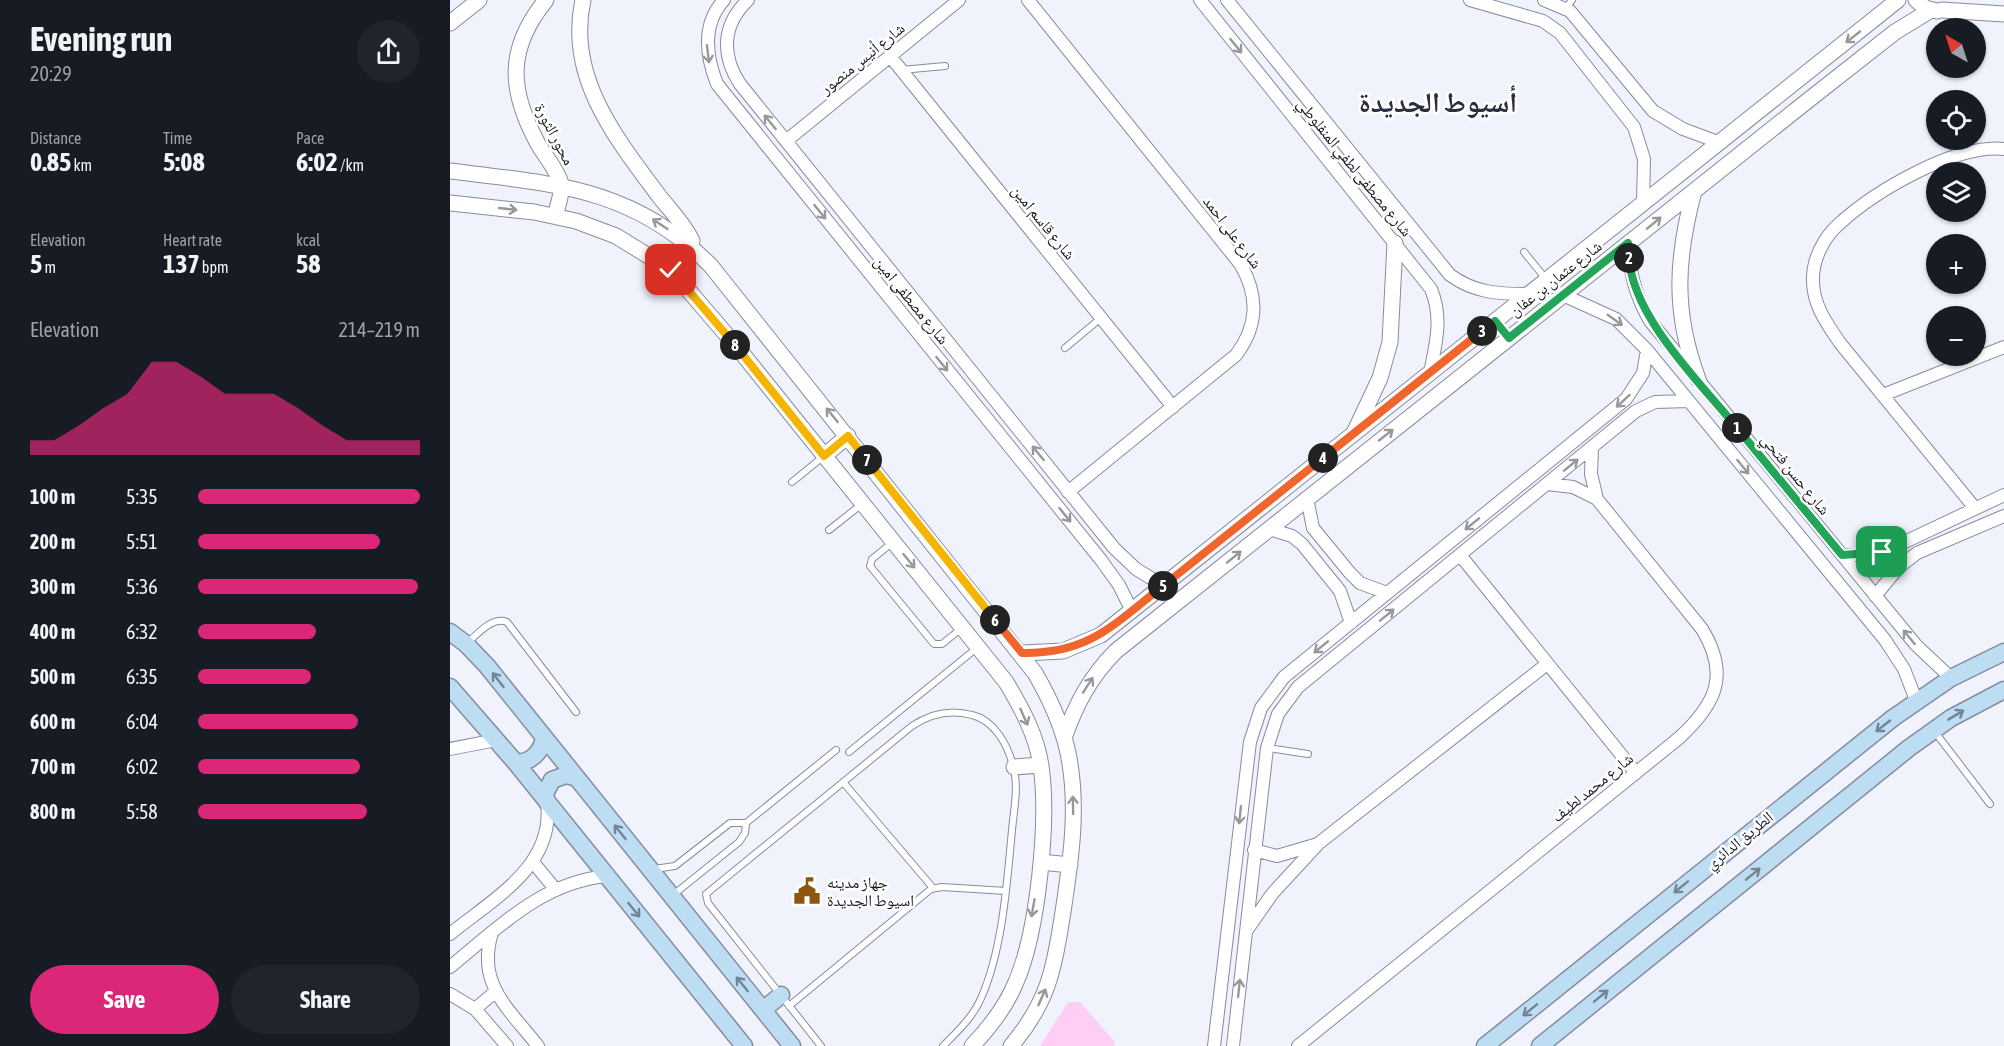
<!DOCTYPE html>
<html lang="en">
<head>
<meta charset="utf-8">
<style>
  body { margin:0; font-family:"Asap Condensed","Noto Naskh Arabic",sans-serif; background:#20242c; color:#f1f3f6; height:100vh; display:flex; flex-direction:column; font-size:22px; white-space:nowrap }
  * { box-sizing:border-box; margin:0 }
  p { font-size:20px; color:#9ea1a6 }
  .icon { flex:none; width:33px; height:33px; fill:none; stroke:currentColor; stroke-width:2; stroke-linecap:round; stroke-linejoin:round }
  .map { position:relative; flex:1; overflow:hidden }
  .drawer { display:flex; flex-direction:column; background:#171b24; width:450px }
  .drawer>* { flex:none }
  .needle { width:39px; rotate:321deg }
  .controls { position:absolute; left:1476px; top:18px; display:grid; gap:12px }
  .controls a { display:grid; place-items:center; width:60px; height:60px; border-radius:50%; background:#171b24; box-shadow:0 2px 4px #0004; font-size:30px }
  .pin { position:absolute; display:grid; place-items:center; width:51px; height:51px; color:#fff; margin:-26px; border-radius:12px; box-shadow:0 3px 9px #0006 }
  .km { position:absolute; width:30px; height:30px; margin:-15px; border-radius:50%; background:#222; color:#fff; font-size:16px; line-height:30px; text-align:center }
  .round { display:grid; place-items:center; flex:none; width:63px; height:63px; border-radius:32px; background:#20242c }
  .head { display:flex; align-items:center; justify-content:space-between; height:102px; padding:0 30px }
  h1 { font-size:33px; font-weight:700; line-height:45px }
  .figures { display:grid; grid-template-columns:repeat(3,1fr); gap:9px; height:102px; padding:6px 30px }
  .figures div { display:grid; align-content:center }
  .figures b { font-size:26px; font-weight:700 }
  .figures small { font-size:16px; font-weight:400 }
  .figures p { font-size:16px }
  .chart { height:168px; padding:12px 30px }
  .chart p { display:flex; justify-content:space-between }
  .chart svg { width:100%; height:108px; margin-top:6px; fill:#db2777; opacity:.7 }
  .cta { display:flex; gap:12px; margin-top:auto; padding:12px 30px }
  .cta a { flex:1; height:69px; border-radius:36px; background:#db2777; color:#fff; font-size:24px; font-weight:700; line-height:69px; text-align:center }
  .cta a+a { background:#20242c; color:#f1f3f6 }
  ul { padding:0 30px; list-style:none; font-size:20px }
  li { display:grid; grid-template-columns:96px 72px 1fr; align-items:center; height:45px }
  li i { height:15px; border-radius:8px; background:#db2777 }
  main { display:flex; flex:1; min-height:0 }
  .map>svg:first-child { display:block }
  .green { fill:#ffcef4 }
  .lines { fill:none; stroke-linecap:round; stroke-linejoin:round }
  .service-casing { stroke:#878b9e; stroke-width:8 }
  .minor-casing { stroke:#878b9e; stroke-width:14 }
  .tertiary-casing { stroke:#878b9e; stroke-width:17 }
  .secondary-casing { stroke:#878b9e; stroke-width:19 }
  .service { stroke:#fff; stroke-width:6 }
  .minor { stroke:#fff; stroke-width:12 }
  .tertiary { stroke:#fff; stroke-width:15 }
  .secondary { stroke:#bdddf2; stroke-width:16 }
  .oneway { stroke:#97989b }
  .oneway2 { stroke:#738594 }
  .split-1-casing { stroke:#fff; stroke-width:12 }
  .split-2-casing { stroke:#fff; stroke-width:12 }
  .split-3-casing { stroke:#fff; stroke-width:12 }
  .split-4-casing { stroke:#fff; stroke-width:12 }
  .split-5-casing { stroke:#fff; stroke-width:12 }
  .split-6-casing { stroke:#fff; stroke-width:12 }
  .split-7-casing { stroke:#fff; stroke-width:12 }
  .split-8-casing { stroke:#fff; stroke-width:12 }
  .split-9-casing { stroke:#fff; stroke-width:12 }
  .split-1 { stroke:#22a559; stroke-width:8 }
  .split-2 { stroke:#22a559; stroke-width:8 }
  .split-3 { stroke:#22a559; stroke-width:8 }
  .split-4 { stroke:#f0652b; stroke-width:8 }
  .split-5 { stroke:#f0652b; stroke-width:8 }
  .split-6 { stroke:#f0652b; stroke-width:8 }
  .split-7 { stroke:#f5b400; stroke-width:8 }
  .split-8 { stroke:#f5b400; stroke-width:8 }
  .split-9 { stroke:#f5b400; stroke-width:8 }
  .labels { text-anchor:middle; stroke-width:5; stroke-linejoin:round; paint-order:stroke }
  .street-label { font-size:16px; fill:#181a21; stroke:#fff }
  .poi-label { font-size:16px; fill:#181a21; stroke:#fff; text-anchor:start }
  .town-label { font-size:28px; font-weight:bold; fill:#2b2f3f; stroke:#fff }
</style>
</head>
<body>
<main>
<section class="drawer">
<div class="head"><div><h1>Evening run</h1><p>20:29</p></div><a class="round"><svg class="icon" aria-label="share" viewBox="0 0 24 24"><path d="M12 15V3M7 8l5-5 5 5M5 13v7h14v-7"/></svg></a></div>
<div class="figures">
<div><p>Distance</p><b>0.85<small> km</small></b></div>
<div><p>Time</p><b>5:08</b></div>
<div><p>Pace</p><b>6:02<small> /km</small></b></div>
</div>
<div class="figures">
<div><p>Elevation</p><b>5<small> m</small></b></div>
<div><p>Heart rate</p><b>137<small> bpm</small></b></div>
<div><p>kcal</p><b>58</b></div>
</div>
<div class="chart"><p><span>Elevation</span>214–219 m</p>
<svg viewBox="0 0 160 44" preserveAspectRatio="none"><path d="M0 44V38L10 38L20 32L30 25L40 19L50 6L60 6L70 12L80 19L90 19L100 19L110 25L120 32L130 38L140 38L150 38L160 38V44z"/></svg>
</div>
<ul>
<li><b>100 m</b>5:35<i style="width:100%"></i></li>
<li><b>200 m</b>5:51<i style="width:82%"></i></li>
<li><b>300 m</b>5:36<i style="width:99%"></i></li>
<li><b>400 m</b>6:32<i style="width:53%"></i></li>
<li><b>500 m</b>6:35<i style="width:51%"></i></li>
<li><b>600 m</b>6:04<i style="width:72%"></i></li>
<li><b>700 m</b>6:02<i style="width:73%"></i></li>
<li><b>800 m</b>5:58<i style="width:76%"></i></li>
</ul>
<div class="cta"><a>Save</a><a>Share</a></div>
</section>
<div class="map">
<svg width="1554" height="1046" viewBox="0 0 1554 1046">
  <rect width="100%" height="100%" fill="#f1f3fc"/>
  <path class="green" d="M 618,1002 L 630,1002 L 665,1042 L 664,1046 L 590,1046 Z"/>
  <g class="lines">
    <defs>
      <path id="service" d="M 1116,8 L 1122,0
        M 451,70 L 495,66
        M 1074,252 L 1096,279
        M 615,348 L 651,318
        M 342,482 L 374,456
        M 379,530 L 412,504
        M 443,542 L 422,559 L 420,566 L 484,644 L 492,644 L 512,628
        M 17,643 C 28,634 42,616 57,622 L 126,712
        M 1485,732 L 1540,804
        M 818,748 L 858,754
        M 399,752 L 528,647
        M 393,782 L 483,888
        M 204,869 L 225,866 L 280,823 L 296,823
        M 223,895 L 289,842 L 295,833 L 296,823 L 386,750
        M 339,1006 L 481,889 L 492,887 L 556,891
        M 371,1046 L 258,903 L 256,894 L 462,726 C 481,713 500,709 522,715 C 544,720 558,745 563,766 C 569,786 564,809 562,830 C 557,882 553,947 532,996 C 524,1016 508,1031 493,1046"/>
      <path id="minor" d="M 274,0 C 252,24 256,56 267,84 L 651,560 L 669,585 L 682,611
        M 298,0 C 272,25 271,55 290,84 L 664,548 L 686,569 L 714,586
        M 578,0 L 791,265 C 809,297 808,326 786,355 L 618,492
        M 750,0 L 981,289 C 993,318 986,343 980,373
        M 777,0 L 1000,275 C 1025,293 1048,294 1078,294
        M 1020,0 L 1093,21 L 1110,33 L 1184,127 L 1194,159 L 1193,202
        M 1094,0 L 1120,11 L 1203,111 L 1233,129 L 1268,142
        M 440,56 L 723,407
        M 336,141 L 509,0
        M 1178,244 C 1180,273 1185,295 1200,321 L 1466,645 L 1501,678
        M 1113,295 L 1166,319 L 1197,350 L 1435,640 L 1454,669 L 1466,700
        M 1433,395 L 1554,347
        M 1142,448 L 1141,474 L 1147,499
        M 857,498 L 863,528 L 900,573 L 910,583 L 937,593
        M 1524,507 L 1390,343 C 1377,324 1363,305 1363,281 C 1362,260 1374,237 1389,224 C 1425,191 1505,144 1554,149
        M 819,529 L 842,536 L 852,544 L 890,591 L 901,623
        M 1010,555 L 1186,773
        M 1392,555 L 1414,555 L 1440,549 L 1554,495
        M 1425,596 L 1449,567 L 1467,553 L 1554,516
        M 0,749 L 46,740
        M 804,850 L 827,856 L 868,844
        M 83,862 L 105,889
        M 797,930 L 822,894 L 869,843 L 1097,664
        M 42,933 C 26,984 59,1009 88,1046
        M 0,934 C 43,899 105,866 97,803
        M 0,967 C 48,928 92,882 157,876
        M 0,994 L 25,1009 L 57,1046
        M 25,1009 L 45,992
        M 764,1046 L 800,742 L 811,708 L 834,677 L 1176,399 L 1193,373 L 1197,350
        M 783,1046 L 817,748 L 828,714 L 848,687 L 1186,411 L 1205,402 L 1239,401
        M 848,1046 L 1229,738 C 1266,704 1280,675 1252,629 L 1147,499 L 1123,487 L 1097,484"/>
      <path id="tertiary" d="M 96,0 C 56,49 59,91 88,144 C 95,156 108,171 111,184 C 113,193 107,207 105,216
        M 133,0 C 116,77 166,138 209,196 C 220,210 235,225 242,241
        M 1466,0 L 1475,8 L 1487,11
        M 1492,10 L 1554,14
        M 0,23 L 29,0
        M 0,171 C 104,184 183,187 261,266 L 585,673 C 600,699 612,724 618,753 C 629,806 621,859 613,912 C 609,936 606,960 598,983 C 590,1007 577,1027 561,1046
        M 1244,191 C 1226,259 1223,312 1248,379
        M 0,203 L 84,212 L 126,221 L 166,236 L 221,270 L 287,347 L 556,682 C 571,707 587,736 591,766 C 599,821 588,931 566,982 C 556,1007 540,1027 522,1046
        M 905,431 L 930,378 L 940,342 L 945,243
        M 374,456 L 398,436
        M 572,653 L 613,651 L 651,635 L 1448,0
        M 614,738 C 626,704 640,677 666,651 L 1356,102 L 1445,32 L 1481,10
        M 564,767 L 591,765
        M 591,862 L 620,865"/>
      <path id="secondary" d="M 0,632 L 16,644 L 37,666 L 342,1046
        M 0,687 L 66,763 L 294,1046
        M 66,763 C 81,762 91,753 94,738
        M 97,802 L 95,794 L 102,780 L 116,775 L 124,777
        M 313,1010 L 331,995
        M 1035,1046 L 1443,718 L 1501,678 L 1554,652
        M 1090,1046 L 1459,748 L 1501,718 L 1554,690"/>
    </defs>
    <use href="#service" class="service-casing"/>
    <use href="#minor" class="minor-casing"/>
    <use href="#tertiary" class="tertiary-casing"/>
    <use href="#secondary" class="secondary-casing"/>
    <use href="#service" class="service"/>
    <use href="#minor" class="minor"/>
    <use href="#tertiary" class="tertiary"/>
    <use href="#secondary" class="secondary"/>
  </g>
  <defs><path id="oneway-shaft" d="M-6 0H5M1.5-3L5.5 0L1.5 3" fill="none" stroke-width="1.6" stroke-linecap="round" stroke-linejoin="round" transform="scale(1.5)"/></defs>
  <g class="oneway">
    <use href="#oneway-shaft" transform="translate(1403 37) rotate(142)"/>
    <use href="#oneway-shaft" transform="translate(786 46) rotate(51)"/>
    <use href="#oneway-shaft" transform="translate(258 54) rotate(83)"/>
    <use href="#oneway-shaft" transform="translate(320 122) rotate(-129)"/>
    <use href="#oneway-shaft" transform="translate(58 209) rotate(6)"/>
    <use href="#oneway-shaft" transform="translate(370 212) rotate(51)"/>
    <use href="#oneway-shaft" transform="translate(1204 223) rotate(-39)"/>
    <use href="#oneway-shaft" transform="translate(210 224) rotate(-147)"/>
    <use href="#oneway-shaft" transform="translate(1165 320) rotate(35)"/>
    <use href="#oneway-shaft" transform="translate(492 364) rotate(51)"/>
    <use href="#oneway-shaft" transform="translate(1173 401) rotate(138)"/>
    <use href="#oneway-shaft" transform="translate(382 415) rotate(-129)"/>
    <use href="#oneway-shaft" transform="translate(936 435) rotate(-38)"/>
    <use href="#oneway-shaft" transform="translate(588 453) rotate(-129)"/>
    <use href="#oneway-shaft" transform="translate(1121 465) rotate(-39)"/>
    <use href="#oneway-shaft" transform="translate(1293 467) rotate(51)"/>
    <use href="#oneway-shaft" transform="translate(615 515) rotate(51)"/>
    <use href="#oneway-shaft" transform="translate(1022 524) rotate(141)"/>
    <use href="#oneway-shaft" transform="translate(784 557) rotate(-39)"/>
    <use href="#oneway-shaft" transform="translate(459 561) rotate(51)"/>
    <use href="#oneway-shaft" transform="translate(937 615) rotate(-39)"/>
    <use href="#oneway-shaft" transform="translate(1459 637) rotate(-129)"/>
    <use href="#oneway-shaft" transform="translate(871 647) rotate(141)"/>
    <use href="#oneway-shaft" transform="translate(638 685) rotate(-57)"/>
    <use href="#oneway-shaft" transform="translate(574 717) rotate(66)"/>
    <use href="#oneway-shaft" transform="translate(623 805) rotate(-91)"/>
    <use href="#oneway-shaft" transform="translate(790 815) rotate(96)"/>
    <use href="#oneway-shaft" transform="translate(583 908) rotate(100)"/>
    <use href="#oneway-shaft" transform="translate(789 988) rotate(-84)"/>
    <use href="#oneway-shaft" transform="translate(592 997) rotate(-66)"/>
  </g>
  <g class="oneway2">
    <use href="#oneway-shaft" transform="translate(48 680) rotate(-128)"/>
    <use href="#oneway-shaft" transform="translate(1506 715) rotate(-31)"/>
    <use href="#oneway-shaft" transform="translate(1433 726) rotate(142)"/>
    <use href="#oneway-shaft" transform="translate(170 832) rotate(-129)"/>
    <use href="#oneway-shaft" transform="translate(1303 874) rotate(-39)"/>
    <use href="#oneway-shaft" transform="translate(1231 887) rotate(141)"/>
    <use href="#oneway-shaft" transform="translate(184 910) rotate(51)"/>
    <use href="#oneway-shaft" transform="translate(292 984) rotate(-129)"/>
    <use href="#oneway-shaft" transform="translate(1151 996) rotate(-39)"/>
    <use href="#oneway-shaft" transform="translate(1080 1010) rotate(141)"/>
  </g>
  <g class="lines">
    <defs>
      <path id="split-1" d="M 1287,428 L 1392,555 L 1432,552"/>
      <path id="split-2" d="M 1179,258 C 1183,318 1250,382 1287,428"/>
      <path id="split-3" d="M 1032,331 L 1045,321 L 1059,338 L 1178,243 L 1179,258"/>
      <path id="split-4" d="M 873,458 L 1032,331"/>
      <path id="split-5" d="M 713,586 L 873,458"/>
      <path id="split-6" d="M 545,620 L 572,653 C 639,654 663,625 713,586"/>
      <path id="split-7" d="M 417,460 L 545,620"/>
      <path id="split-8" d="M 285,345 L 374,456 L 398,436 L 417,460"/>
      <path id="split-9" d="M 221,270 L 285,345"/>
    </defs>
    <use href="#split-1" class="split-1-casing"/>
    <use href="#split-2" class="split-2-casing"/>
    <use href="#split-3" class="split-3-casing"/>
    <use href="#split-4" class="split-4-casing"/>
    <use href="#split-5" class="split-5-casing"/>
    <use href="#split-6" class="split-6-casing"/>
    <use href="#split-7" class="split-7-casing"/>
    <use href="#split-8" class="split-8-casing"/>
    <use href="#split-9" class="split-9-casing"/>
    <use href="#split-1" class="split-1"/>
    <use href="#split-2" class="split-2"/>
    <use href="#split-3" class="split-3"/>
    <use href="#split-4" class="split-4"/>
    <use href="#split-5" class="split-5"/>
    <use href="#split-6" class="split-6"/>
    <use href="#split-7" class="split-7"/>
    <use href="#split-8" class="split-8"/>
    <use href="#split-9" class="split-9"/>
  </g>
  <defs>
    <symbol id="civic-bare" viewBox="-9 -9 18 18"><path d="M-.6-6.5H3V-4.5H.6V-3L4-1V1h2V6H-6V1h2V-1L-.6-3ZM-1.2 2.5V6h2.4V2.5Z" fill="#8e550e" stroke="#fff" stroke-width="2.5" paint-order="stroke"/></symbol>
  </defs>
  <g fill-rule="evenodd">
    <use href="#civic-bare" x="338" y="872" width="38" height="38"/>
  </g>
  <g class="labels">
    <g class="street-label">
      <text transform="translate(412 58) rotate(-39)" y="6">شارع أنيس منصور</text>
      <text transform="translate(105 134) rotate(62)" y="6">محور الثورة</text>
      <text transform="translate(905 167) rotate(51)" y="6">شارع مصطفى لطفي المنفلوطي</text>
      <text transform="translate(594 222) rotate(51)" y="6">شارع قاسم امين</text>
      <text transform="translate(783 232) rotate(53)" y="6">شارع على احمد</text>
      <text transform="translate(1105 278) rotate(-38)" y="6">شارع عثمان بن عفان</text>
      <text transform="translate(462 300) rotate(51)" y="6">شارع مصطفى امين</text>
      <text transform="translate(1346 474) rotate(51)" y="6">شارع حسن فتحي</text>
      <text transform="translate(1142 787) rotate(-39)" y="6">شارع محمد لطيف</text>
      <text transform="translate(1289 840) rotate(-39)" y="6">الطريق الدائري</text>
    </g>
    <g class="poi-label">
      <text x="377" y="888">جهاز مدينه<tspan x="377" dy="18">اسيوط الجديدة</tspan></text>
    </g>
    <g class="town-label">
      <text x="988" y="112">أسيوط الجديدة</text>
    </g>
  </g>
</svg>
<div class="controls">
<a><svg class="needle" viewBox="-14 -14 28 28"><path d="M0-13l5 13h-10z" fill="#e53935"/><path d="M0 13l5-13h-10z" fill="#9ea1a6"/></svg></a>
<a><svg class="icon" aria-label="locate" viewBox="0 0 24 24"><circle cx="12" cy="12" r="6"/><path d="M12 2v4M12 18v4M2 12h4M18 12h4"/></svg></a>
<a><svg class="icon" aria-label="layers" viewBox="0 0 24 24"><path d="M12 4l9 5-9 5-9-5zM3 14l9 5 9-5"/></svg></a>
<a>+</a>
<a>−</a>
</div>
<div class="pin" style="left:1432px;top:552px;background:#1e9e55"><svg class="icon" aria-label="arrive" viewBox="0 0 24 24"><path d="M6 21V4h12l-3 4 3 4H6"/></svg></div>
<div class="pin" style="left:221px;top:270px;background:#d93025"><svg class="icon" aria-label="check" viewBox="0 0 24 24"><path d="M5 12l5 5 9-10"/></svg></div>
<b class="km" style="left:1287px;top:428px">1</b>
<b class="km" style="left:1179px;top:258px">2</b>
<b class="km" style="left:1032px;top:331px">3</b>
<b class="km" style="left:873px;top:458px">4</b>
<b class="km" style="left:713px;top:586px">5</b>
<b class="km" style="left:545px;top:620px">6</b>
<b class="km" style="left:417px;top:460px">7</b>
<b class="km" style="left:285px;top:345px">8</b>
</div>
</main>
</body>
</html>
